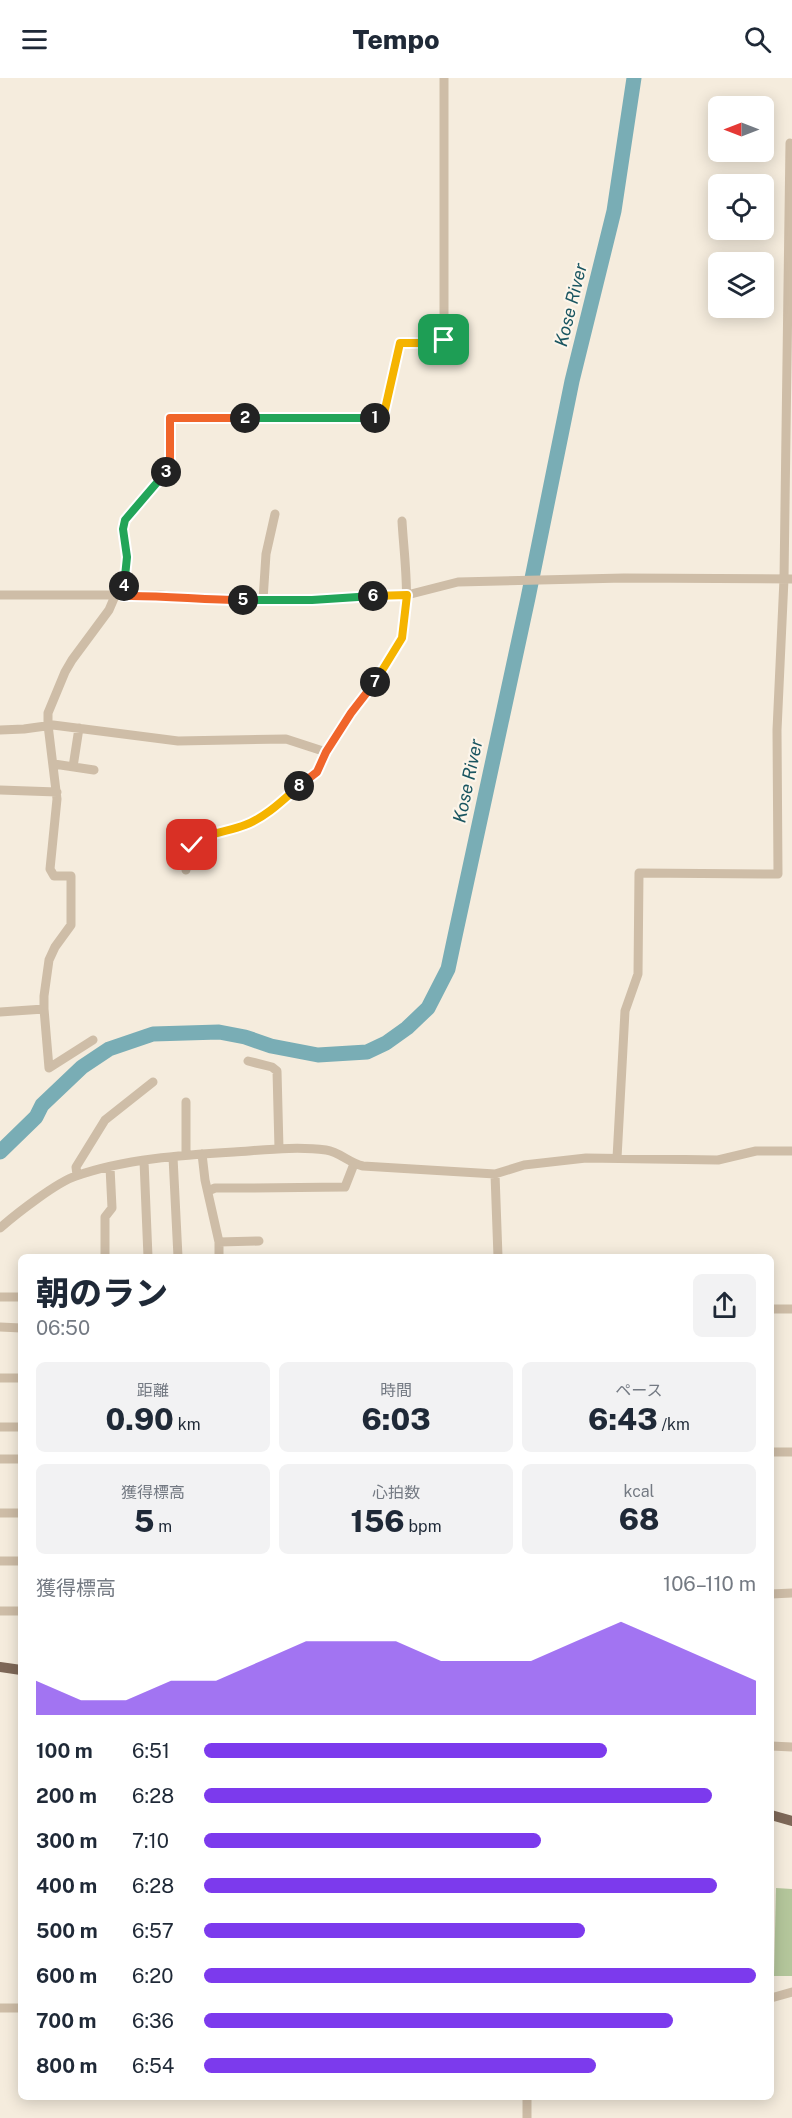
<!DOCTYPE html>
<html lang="ja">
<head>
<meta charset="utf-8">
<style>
  body { margin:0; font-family:"Public Sans","Noto Sans JP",sans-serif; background:#f2f2f3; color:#1f2937; height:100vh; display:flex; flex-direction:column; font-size:22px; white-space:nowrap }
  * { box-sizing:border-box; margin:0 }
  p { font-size:20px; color:#747a83 }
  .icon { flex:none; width:33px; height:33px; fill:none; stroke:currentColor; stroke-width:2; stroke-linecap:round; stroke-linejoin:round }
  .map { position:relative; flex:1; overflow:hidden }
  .details { position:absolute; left:18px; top:1176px; width:756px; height:846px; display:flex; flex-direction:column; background:#fff; border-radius:9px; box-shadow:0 3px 15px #0003 }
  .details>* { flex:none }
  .needle { width:39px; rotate:270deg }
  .tools { position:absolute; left:708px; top:18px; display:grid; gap:12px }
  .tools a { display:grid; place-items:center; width:66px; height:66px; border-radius:9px; background:#fff; box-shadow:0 3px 15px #0003; font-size:30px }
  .pin { position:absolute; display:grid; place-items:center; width:51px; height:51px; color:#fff; margin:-26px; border-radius:12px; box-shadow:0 3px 9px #0006 }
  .km { position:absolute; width:30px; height:30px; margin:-15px; border-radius:50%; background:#222; color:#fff; font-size:16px; line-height:30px; text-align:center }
  .round { display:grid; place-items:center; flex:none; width:63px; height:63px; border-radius:9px; background:#f2f2f3 }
  .headline { display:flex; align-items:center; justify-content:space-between; height:102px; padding:0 18px }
  h1 { font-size:33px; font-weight:800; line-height:45px }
  .figures { display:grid; grid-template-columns:repeat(3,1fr); gap:9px; height:102px; padding:6px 18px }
  .figures div { display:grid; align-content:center; border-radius:9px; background:#f2f2f3; text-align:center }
  .figures b { font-size:30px; font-weight:800 }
  .figures small { font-size:16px; font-weight:400 }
  .figures p { font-size:16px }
  .chart { height:168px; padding:12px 18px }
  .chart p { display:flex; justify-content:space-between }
  .chart svg { width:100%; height:108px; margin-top:6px; fill:#7c3aed; opacity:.7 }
  ul { padding:0 18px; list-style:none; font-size:20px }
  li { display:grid; grid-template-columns:96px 72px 1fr; align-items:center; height:45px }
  li i { height:15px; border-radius:8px; background:#7c3aed }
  header { display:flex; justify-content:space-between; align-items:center; height:78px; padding:0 18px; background:#fff; font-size:27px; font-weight:800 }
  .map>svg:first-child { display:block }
  .green { fill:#b4c69b }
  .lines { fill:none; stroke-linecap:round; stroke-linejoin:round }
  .river { stroke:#79adb5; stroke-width:15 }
  .minor { stroke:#cebda7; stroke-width:9 }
  .major { stroke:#7e6858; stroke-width:10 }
  .split-1-casing { stroke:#fff; stroke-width:12 }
  .split-2-casing { stroke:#fff; stroke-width:12 }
  .split-3-casing { stroke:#fff; stroke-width:12 }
  .split-4-casing { stroke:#fff; stroke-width:12 }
  .split-5-casing { stroke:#fff; stroke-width:12 }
  .split-6-casing { stroke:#fff; stroke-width:12 }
  .split-7-casing { stroke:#fff; stroke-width:12 }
  .split-8-casing { stroke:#fff; stroke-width:12 }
  .split-9-casing { stroke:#fff; stroke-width:12 }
  .split-1 { stroke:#f5b400; stroke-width:8 }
  .split-2 { stroke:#22a559; stroke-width:8 }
  .split-3 { stroke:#f0652b; stroke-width:8 }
  .split-4 { stroke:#22a559; stroke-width:8 }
  .split-5 { stroke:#f0652b; stroke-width:8 }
  .split-6 { stroke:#22a559; stroke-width:8 }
  .split-7 { stroke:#f5b400; stroke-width:8 }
  .split-8 { stroke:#f0652b; stroke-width:8 }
  .split-9 { stroke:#f5b400; stroke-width:8 }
  .labels { text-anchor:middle; stroke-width:4.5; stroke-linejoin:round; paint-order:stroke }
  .water-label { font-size:18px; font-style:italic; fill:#195560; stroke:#fcf5ea }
</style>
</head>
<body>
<header><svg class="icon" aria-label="menu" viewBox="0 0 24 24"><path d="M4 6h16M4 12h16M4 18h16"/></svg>Tempo<svg class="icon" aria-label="search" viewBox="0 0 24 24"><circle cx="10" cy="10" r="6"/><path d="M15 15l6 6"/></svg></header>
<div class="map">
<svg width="792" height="2040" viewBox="0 0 792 2040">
  <rect width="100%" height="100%" fill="#f5ecdd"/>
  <path class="green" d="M 776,1810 L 792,1811 L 792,1898 L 774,1898 Z"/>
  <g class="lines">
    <path class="river" d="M 0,1074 L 36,1039 L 42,1027 L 82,989 L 109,971 L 153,956 L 219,954 L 245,959 L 271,968 L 318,977 L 367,974 L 386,965 L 407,950 L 428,930 L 448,891 L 455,858 L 528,520 L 572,303 L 614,133 L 634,0"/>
    <path class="minor" d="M 0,517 L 160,517 L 218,522 L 312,522 L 407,517 L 458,504 L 624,500 L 792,501
      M 123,518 L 127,479 L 123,451 L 125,442 L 165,395 L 170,385 L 170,340 L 383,340 L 400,265 L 441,265 L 444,262 L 444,0
      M 263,522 L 266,476 L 275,436
      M 0,652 L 24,651 L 53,647 L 178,663 L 286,661 L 326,674
      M 54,686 L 94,692
      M 73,689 L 79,650
      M 0,712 L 57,714
      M 186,792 L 189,770 L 195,765 L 210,756 L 244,748 L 254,742 L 276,728 L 317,695 L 326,674 L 351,635 L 398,569 C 413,535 404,480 402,443
      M 44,931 L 49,990 L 93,962
      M 0,934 L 44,931 L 44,918 L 49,882 L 55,869 L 71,847 L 71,798 L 54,798 L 50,791 L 57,721 L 48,647 L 48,635 L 65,594 L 72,582 L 109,532 L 115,518
      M 248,983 L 272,989 L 277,993 L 279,1071
      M 186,1024 L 186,1077
      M 202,1076 L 205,1102 L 219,1164 L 219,1179
      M 173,1079 L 178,1179
      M 617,1080 L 625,933 L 638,896 L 639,795 L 778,796 L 777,652 L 784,501 L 790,65
      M 144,1083 L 148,1179
      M 495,1096 L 498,1179
      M 77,1097 L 76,1089 L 105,1042 L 153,1004
      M 208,1113 L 215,1110 L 246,1110 L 345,1109 L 354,1086
      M 0,1150 C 16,1136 57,1104 76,1098 C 124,1081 183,1077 234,1074 C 264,1072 296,1068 326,1072 C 340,1074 349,1085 363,1088 L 495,1096 L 524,1087 L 586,1080 L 718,1082 L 756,1073 L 792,1073
      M 219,1164 L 259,1163
      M 105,1179 L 105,1139 L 112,1130 L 110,1089
      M 0,1219 L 18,1219
      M 771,1231 L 792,1231
      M 0,1249 L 21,1250
      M 0,1300 L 21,1300
      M 0,1349 L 21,1349
      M 771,1374 L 792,1374
      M 0,1381 L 21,1381
      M 0,1435 L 21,1435
      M 0,1483 L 21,1483
      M 771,1516 L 792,1515
      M 0,1533 L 21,1533
      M 771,1668 L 792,1669
      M 771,1920 L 792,1914
      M 0,1930 L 21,1930
      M 527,2019 L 527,2040"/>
    <path class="major" d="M 0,1589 L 21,1592
      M 771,1737 L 792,1743"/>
  </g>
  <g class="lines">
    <defs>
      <path id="split-1" d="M 375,340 L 383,340 L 400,265 L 441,265 L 444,262"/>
      <path id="split-2" d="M 245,340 L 375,340"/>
      <path id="split-3" d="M 166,394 L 170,386 L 170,340 L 245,340"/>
      <path id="split-4" d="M 124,508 L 127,479 L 123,451 L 125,442 L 166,394"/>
      <path id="split-5" d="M 124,508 L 123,518 C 163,517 202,522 243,522"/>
      <path id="split-6" d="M 243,522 L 312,522 L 373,518"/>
      <path id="split-7" d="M 373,518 L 407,517 L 402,560 L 375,604"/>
      <path id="split-8" d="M 299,708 L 317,694 L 326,674 L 351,635 L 375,604"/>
      <path id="split-9" d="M 192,767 C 208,754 227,754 245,747 C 266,739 283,722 299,708"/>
    </defs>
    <use href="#split-1" class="split-1-casing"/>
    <use href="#split-2" class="split-2-casing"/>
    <use href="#split-3" class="split-3-casing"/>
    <use href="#split-4" class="split-4-casing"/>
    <use href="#split-5" class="split-5-casing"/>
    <use href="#split-6" class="split-6-casing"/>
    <use href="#split-7" class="split-7-casing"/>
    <use href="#split-8" class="split-8-casing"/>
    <use href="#split-9" class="split-9-casing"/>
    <use href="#split-1" class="split-1"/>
    <use href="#split-2" class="split-2"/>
    <use href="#split-3" class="split-3"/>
    <use href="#split-4" class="split-4"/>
    <use href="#split-5" class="split-5"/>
    <use href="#split-6" class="split-6"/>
    <use href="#split-7" class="split-7"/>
    <use href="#split-8" class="split-8"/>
    <use href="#split-9" class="split-9"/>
  </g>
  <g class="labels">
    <g class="water-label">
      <text transform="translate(571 227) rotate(-76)" y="6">Kose River</text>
      <text transform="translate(468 703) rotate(-78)" y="6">Kose River</text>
    </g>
  </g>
</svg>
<div class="tools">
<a><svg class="needle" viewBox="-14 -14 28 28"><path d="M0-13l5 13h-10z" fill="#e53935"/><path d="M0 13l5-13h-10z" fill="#747a83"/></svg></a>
<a><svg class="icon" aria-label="locate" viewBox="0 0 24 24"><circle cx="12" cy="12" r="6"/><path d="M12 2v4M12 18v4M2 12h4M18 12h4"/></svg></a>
<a><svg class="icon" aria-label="layers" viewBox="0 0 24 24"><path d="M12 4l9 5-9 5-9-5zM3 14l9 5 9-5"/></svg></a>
</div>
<div class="pin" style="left:444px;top:262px;background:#1e9e55"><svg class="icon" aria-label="arrive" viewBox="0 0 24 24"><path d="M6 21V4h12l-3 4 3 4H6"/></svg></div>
<div class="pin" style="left:192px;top:767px;background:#d93025"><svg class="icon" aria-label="check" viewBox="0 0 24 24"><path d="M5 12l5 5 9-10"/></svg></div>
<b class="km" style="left:375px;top:340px">1</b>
<b class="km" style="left:245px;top:340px">2</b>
<b class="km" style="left:166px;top:394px">3</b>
<b class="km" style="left:124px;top:508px">4</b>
<b class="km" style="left:243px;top:522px">5</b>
<b class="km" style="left:373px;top:518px">6</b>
<b class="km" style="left:375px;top:604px">7</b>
<b class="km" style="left:299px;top:708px">8</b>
<section class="details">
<div class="headline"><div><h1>朝のラン</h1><p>06:50</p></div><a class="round"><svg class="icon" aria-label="share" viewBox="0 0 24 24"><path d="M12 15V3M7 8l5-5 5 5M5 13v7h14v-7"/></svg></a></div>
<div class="figures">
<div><p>距離</p><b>0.90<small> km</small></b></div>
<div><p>時間</p><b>6:03</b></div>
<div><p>ペース</p><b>6:43<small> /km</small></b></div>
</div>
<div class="figures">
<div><p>獲得標高</p><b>5<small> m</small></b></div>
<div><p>心拍数</p><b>156<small> bpm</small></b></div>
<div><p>kcal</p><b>68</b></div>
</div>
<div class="chart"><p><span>獲得標高</span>106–110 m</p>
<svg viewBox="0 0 160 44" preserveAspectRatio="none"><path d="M0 44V30L10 38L20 38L30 30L40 30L50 22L60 14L70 14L80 14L90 22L100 22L110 22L120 14L130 6L140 14L150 22L160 30V44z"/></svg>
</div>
<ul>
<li><b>100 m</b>6:51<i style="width:73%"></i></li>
<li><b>200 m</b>6:28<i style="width:92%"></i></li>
<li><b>300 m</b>7:10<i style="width:61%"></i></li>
<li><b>400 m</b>6:28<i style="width:93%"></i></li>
<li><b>500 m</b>6:57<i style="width:69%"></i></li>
<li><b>600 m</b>6:20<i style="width:100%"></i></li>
<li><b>700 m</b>6:36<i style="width:85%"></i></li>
<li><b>800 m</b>6:54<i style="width:71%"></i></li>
</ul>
</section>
</div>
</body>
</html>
